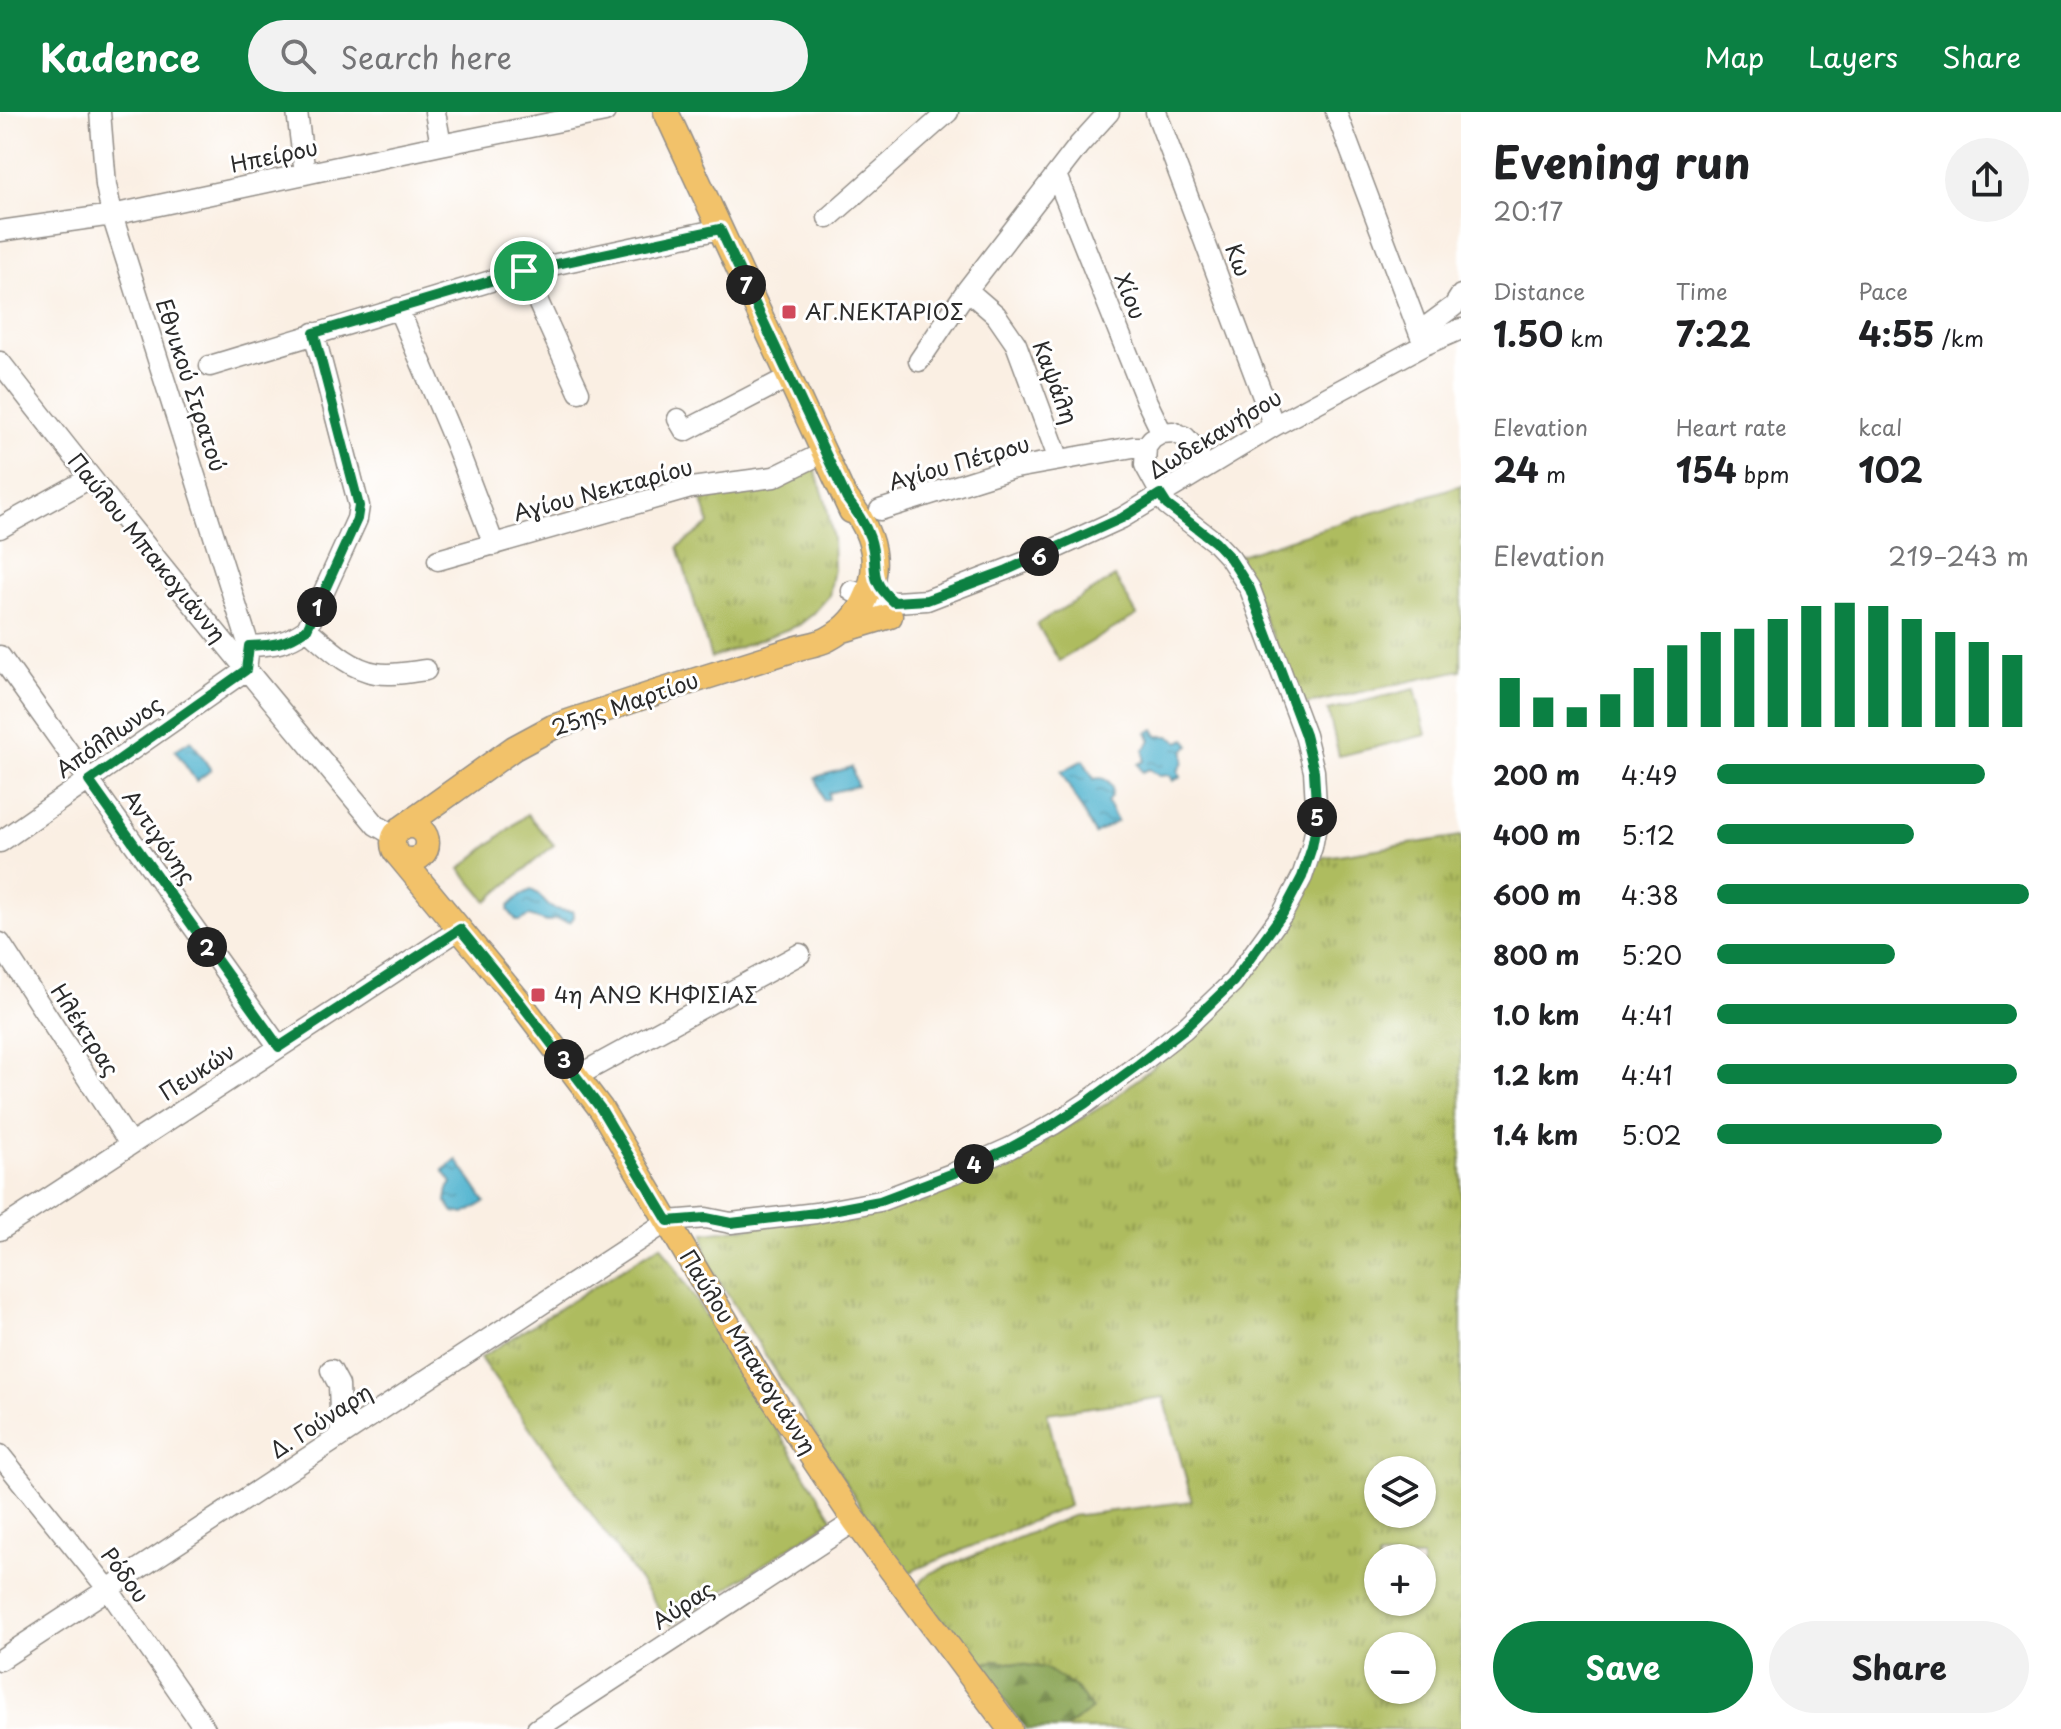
<!DOCTYPE html>
<html lang="en">
<head>
<meta charset="utf-8">
<style>
  body { margin:0; font-family:"Playpen Sans",sans-serif; background:#f2f2f2; color:#202124; height:100vh; display:flex; flex-direction:column; font-size:30px; white-space:nowrap }
  * { box-sizing:border-box; margin:0 }
  p { font-size:26px; color:#757577 }
  .icon { flex:none; width:44px; height:44px; fill:none; stroke:currentColor; stroke-width:2; stroke-linecap:round; stroke-linejoin:round }
  .map { position:relative; flex:1; overflow:hidden }
  .sheet { display:flex; flex-direction:column; background:#fff; width:600px }
  .sheet>* { flex:none }
  .buttons { position:absolute; left:1364px; top:1344px; display:grid; gap:16px }
  .buttons a { display:grid; place-items:center; width:72px; height:72px; border-radius:50%; background:#fff; box-shadow:0 2px 6px #0004; font-size:40px }
  .pin { position:absolute; display:grid; place-items:center; width:68px; height:68px; color:#fff; margin:-34px; border:4px solid #fff; border-radius:50%; box-shadow:0 2px 8px #0007 }
  .km { position:absolute; width:40px; height:40px; margin:-20px; border-radius:50%; background:#222; color:#fff; font-size:22px; line-height:40px; text-align:center }
  .round { display:grid; place-items:center; flex:none; width:84px; height:84px; border-radius:42px; background:#f2f2f2 }
  .summary { display:flex; align-items:center; justify-content:space-between; height:136px; padding:0 32px }
  h1 { font-size:44px; font-weight:700; line-height:60px }
  .figures { display:grid; grid-template-columns:repeat(3,1fr); gap:12px; height:136px; padding:8px 32px }
  .figures div { display:grid; align-content:center }
  .figures b { font-size:34px; font-weight:700 }
  .figures small { font-size:22px; font-weight:400 }
  .figures p { font-size:22px }
  .chart { height:224px; padding:16px 32px }
  .chart p { display:flex; justify-content:space-between }
  .chart svg { width:100%; height:144px; margin-top:8px; stroke:#0b8043; stroke-width:6 }
  .cta { display:flex; gap:16px; margin-top:auto; padding:16px 32px }
  .cta a { flex:1; height:92px; border-radius:48px; background:#0b8043; color:#fff; font-size:32px; font-weight:700; line-height:92px; text-align:center }
  .cta a+a { background:#f2f2f2; color:#202124 }
  ul { padding:0 32px; list-style:none; font-size:26px }
  li { display:grid; grid-template-columns:128px 96px 1fr; align-items:center; height:60px }
  li i { height:20px; border-radius:10px; background:#0b8043 }
  header { display:flex; align-items:center; gap:48px; box-sizing:border-box; height:112px; padding:0 40px; background:#0b8043; color:#fff }
  header strong { font-size:38px }
  nav { display:flex; gap:44px; margin-inline-start:auto; font-size:28px }
  .search { width:560px; height:72px; background:#f2f2f2; display:flex; align-items:center; gap:20px; box-sizing:border-box; padding:0 28px; border-radius:44px; color:#757577; font-size:30px }
  main { display:flex; flex:1; min-height:0 }
  .map>svg:first-child { display:block }
  .grass { fill:url(#grass-tufts); stroke:#6c7444; stroke-width:2; fill-rule:evenodd }
  .forest { fill:url(#forest-firs); stroke:#5a6840; stroke-width:2 }
  .green { fill:#aebc5e; stroke:#6c7444; stroke-width:2 }
  .water { fill:url(#water-ripples); stroke:#3e6f7d; stroke-width:2 }
  .lines { fill:none; stroke-linecap:round; stroke-linejoin:round }
  .minor-casing { stroke:#928d87; stroke-width:23 }
  .major-casing { stroke:#928d87; stroke-width:27 }
  .minor { stroke:#fff; stroke-width:20 }
  .major { stroke:#f2c26a; stroke-width:24 }
  .route-casing { stroke:#fff; stroke-width:16 }
  .route { stroke:#0b8043; stroke-width:10 }
  .poi-dot { fill:#d1495b; stroke:#fff; stroke-width:3 }
  .labels { text-anchor:middle; stroke-width:6; stroke-linejoin:round; paint-order:stroke }
  .street-label { font-size:22px; fill:#2b2b2b; stroke:#fff }
  .poi-label { font-size:22px; fill:#2b2b2b; stroke:#fff; text-anchor:start }
</style>
</head>
<body>
<header>
<strong>Kadence</strong>
<div class="search"><svg class="icon" aria-label="search" viewBox="0 0 24 24"><circle cx="10" cy="10" r="6"/><path d="M15 15l6 6"/></svg>Search here</div>
<nav><a>Map</a><a>Layers</a><a>Share</a></nav>
</header>
<main>
<div class="map">
<svg width="1461" height="1617" viewBox="0 0 1461 1617">
  <defs>
    <pattern id="grass-tufts" width="24" height="20" patternUnits="userSpaceOnUse" patternTransform="scale(2)"><rect width="24" height="20" fill="#aebc5e"/><path d="M3 7l-1-3M5 7V3M7 7l1-3M15 17l-1-3M17 17v-4M19 17l1-3" fill="none" stroke="#8e994e"/></pattern>
    <pattern id="forest-firs" width="22" height="20" patternUnits="userSpaceOnUse" patternTransform="scale(2)"><rect width="22" height="20" fill="#8aa455"/><path d="M5 1l3.5 6h-7zM16 11l3.5 6h-7z" fill="#718647"/></pattern>
    <pattern id="water-ripples" width="26" height="14" patternUnits="userSpaceOnUse" patternTransform="scale(2)"><rect width="26" height="14" fill="#50b3cf"/><path d="M2 4q2-2 4 0t4 0M15 11q2-2 4 0t4 0" fill="none" stroke="#4392a8"/></pattern>
  </defs>
  <rect width="100%" height="100%" fill="#fff"/>
  <filter id="ink" filterUnits="userSpaceOnUse"><feTurbulence type="fractalNoise" baseFrequency=".0125" numOctaves="2"/><feDisplacementMap in="SourceGraphic" scale="16" xChannelSelector="R" yChannelSelector="G"/><feConvolveMatrix kernelMatrix="1 2 1 2 8 2 1 2 1" color-interpolation-filters="sRGB"/></filter>
  <filter id="wash" filterUnits="userSpaceOnUse"><feTurbulence type="fractalNoise" baseFrequency=".006" numOctaves="4" result="noise"/><feDisplacementMap in="SourceGraphic" scale="32" xChannelSelector="R" yChannelSelector="G"/><feGaussianBlur stdDeviation="1.8" result="paint"/><feColorMatrix in="noise" values="0 0 0 0 0 0 0 0 0 0 0 0 0 0 0 0 0 1.4 0 .05"/><feComposite in="paint" operator="in"/></filter>
  <g filter="url(#wash)">
    <rect width="100%" height="100%" fill="#faefe3"/>
    <path class="grass" d="M 813,352 L 826,390 L 833,427 L 834,456 L 829,484 L 813,502 L 799,513 L 711,546 L 678,435 L 709,412 L 700,382 Z
      M 1461,373 L 1461,558 L 1302,593 L 1236,444 Z
      M 1461,724 L 1461,1617 L 1064,1617 L 1092,1597 L 997,1548 L 978,1554 L 916,1477 L 923,1467 L 931,1461 L 1072,1404 L 1192,1389 L 1164,1285 L 1047,1301 L 1069,1394 L 926,1453 L 914,1458 L 905,1465 L 707,1150 L 704,1121 L 803,1109 L 904,1088 L 1012,1047 L 1106,992 L 1197,920 L 1258,851 L 1319,746 ZM 1378,1358 L 1422,1358 L 1422,1402 L 1378,1402 ZM 1378,1446 L 1422,1446 L 1422,1490 L 1378,1490 ZM 1378,1534 L 1422,1534 L 1422,1578 L 1378,1578 Z
      M 661,1133 L 833,1407 L 671,1513 L 480,1246 Z"/>
    <path class="forest" d="M 997,1548 L 1045,1556 L 1076,1576 L 1092,1597 L 1064,1617 L 1026,1617 L 978,1554 Z"/>
    <path class="green" d="M 1115,465 L 1137,503 L 1059,549 L 1037,512 Z
      M 1415,577 L 1426,623 L 1339,644 L 1328,598 Z
      M 527,702 L 554,733 L 487,789 L 460,757 Z"/>
    <path class="water" d="M 1154,617 L 1158,624 L 1169,624 L 1179,630 L 1186,627 L 1190,634 L 1184,638 L 1184,649 L 1178,659 L 1181,665 L 1173,669 L 1170,663 L 1159,664 L 1149,657 L 1142,660 L 1138,652 L 1144,649 L 1144,638 L 1151,628 L 1147,621 Z
      M 191,628 L 211,658 L 196,669 L 175,638 Z
      M 1083,648 L 1094,667 C 1110,663 1118,678 1107,690 L 1117,709 L 1095,722 L 1061,660 Z
      M 852,655 L 857,674 L 828,681 L 829,687 L 823,688 L 816,665 Z
      M 531,778 C 542,782 543,791 552,796 C 557,798 566,799 572,799 L 574,805 L 570,810 L 555,807 L 547,810 L 529,804 L 520,809 L 517,809 L 508,798 L 509,794 L 521,783 Z
      M 457,1048 L 485,1090 L 465,1102 L 454,1100 L 446,1089 L 448,1077 L 452,1071 L 443,1058 Z"/>
  </g>
  <g filter="url(#ink)">
    <g class="lines">
      <defs>
        <path id="minor" d="M 297,0 L 305,62
          M 435,0 L 441,33
          M 1156,0 L 1274,314
          M 1336,0 L 1424,233
          M 1056,63 L 1147,290 L 1162,321
          M 828,106 L 948,0
          M 0,119 L 112,103 L 441,33 L 605,0
          M 524,159 L 579,280
          M 967,178 L 996,203 L 1016,232 L 1059,348
          M 398,196 L 456,333 L 494,433
          M 1419,220 L 1454,194 L 1461,183
          M 919,249 L 967,178 L 1079,33 L 1109,0
          M 0,250 C 122,407 248,561 376,713 L 395,724
          M 210,254 L 524,159 L 720,117
          M 678,307 L 685,319 L 687,318 L 789,265
          M 880,398 L 1010,357 L 1133,335 L 1146,335
          M 0,416 L 90,366
          M 438,448 L 691,376 L 774,365 L 825,340
          M 852,479 L 882,490 L 895,490 L 927,488 L 1028,449 L 1122,406 L 1274,314 L 1424,233 L 1461,217
          M 307,517 C 327,534 349,557 376,561 C 392,564 410,560 426,558
          M 249,534 C 274,533 286,532 307,517 L 357,407 L 359,394 L 314,221
          M 0,544 L 279,935
          M 0,730 L 246,558 L 249,534 L 112,103 L 106,73 L 100,0
          M 0,831 L 130,1032
          M 577,964 L 800,842
          M 0,1118 L 460,817
          M 331,1258 L 339,1273 L 341,1324
          M 0,1343 L 108,1477 L 205,1617
          M 0,1548 L 668,1109 L 706,1106 L 731,1111 L 816,1101 L 880,1089 L 954,1061 L 1010,1036 L 1054,1012 L 1086,991 L 1139,952 L 1184,917 L 1233,870 L 1283,801 L 1302,765 L 1312,735 L 1317,709 L 1314,659 L 1305,623 L 1250,477 L 1230,446 L 1215,430 L 1167,393 L 1145,353 L 1146,335 L 1152,327 L 1162,321 L 1173,320 L 1185,325 L 1194,335 L 1205,355
          M 537,1617 L 855,1409"/>
        <path id="major" d="M 666,0 L 851,399
          M 843,518 L 890,504
          M393 731a17 17 0 1 1 34 0a17 17 0 1 1-34 0Z
          M 402,716 L 514,636 L 553,615 L 655,581 L 798,536 C 808,533 819,532 828,527 C 864,508 883,463 869,425 C 864,410 856,399 847,387
          M 399,744 L 519,889 L 601,997 L 762,1270 L 855,1409 L 1010,1617"/>
      </defs>
      <use href="#minor" class="minor-casing"/>
      <use href="#major" class="major-casing"/>
      <use href="#minor" class="minor"/>
      <use href="#major" class="major"/>
    </g>
  </g>
  <g class="lines" filter="url(#ink)">
    <defs>
      <path id="route" d="M 720,117 L 847,387 C 856,399 865,411 870,426 C 880,456 865,465 894,490 L 927,488 L 1005,459 L 1122,406 L 1160,382 L 1167,393 L 1215,430 L 1230,446 L 1250,477 L 1305,623 L 1314,659 L 1317,709 L 1312,735 L 1302,765 L 1283,801 L 1233,870 L 1184,917 L 1139,952 L 1086,991 L 1054,1012 L 1010,1036 L 954,1061 L 880,1089 L 816,1101 L 731,1111 L 706,1106 L 668,1109 L 601,997 L 519,889 L 460,817 L 279,935 L 89,669 L 246,558 L 249,534 C 273,533 286,532 307,517 L 357,407 L 359,394 L 314,221 L 524,159 Z"/>
    </defs>
    <use href="#route" class="route-casing"/>
    <use href="#route" class="route"/>
  </g>
  <g class="poi-dot">
    <rect x="781" y="192" width="16" height="16" rx="4"/>
    <rect x="530" y="875" width="16" height="16" rx="4"/>
  </g>
  <g class="labels">
    <g class="street-label">
      <text transform="translate(274 44) rotate(-12)" y="8">Ηπείρου</text>
      <text transform="translate(1238 148) rotate(69)" y="8">Κω</text>
      <text transform="translate(1130 184) rotate(68)" y="8">Χίου</text>
      <text transform="translate(1055 270) rotate(69)" y="8">Καψάλη</text>
      <text transform="translate(191 273) rotate(72)" y="8">Εθνικού Στρατού</text>
      <text transform="translate(1215 322) rotate(-31)" y="8">Δωδεκανήσου</text>
      <text transform="translate(959 351) rotate(-16)" y="8">Αγίου Πέτρου</text>
      <text transform="translate(603 378) rotate(-15)" y="8">Αγίου Νεκταρίου</text>
      <text transform="translate(147 436) rotate(51)" y="8">Παύλου Μπακογιάννη</text>
      <text transform="translate(625 592) rotate(-19)" y="8">25ης Μαρτίου</text>
      <text transform="translate(109 625) rotate(-35)" y="8">Απόλλωνος</text>
      <text transform="translate(159 725) rotate(55)" y="8">Αντιγόνης</text>
      <text transform="translate(85 918) rotate(57)" y="8">Ηλέκτρας</text>
      <text transform="translate(197 960) rotate(-33)" y="8">Πευκών</text>
      <text transform="translate(748 1240) rotate(58)" y="8">Παύλου Μπακογιάννη</text>
      <text transform="translate(321 1309) rotate(-33)" y="8">Δ. Γούναρη</text>
      <text transform="translate(125 1463) rotate(53)" y="8">Ρόδου</text>
      <text transform="translate(683 1493) rotate(-33)" y="8">Αύρας</text>
    </g>
    <g class="poi-label">
      <text x="805" y="208">ΑΓ.ΝΕΚΤΑΡΙΟΣ</text>
      <text x="554" y="891">4η ΑΝΩ ΚΗΦΙΣΙΑΣ</text>
    </g>
  </g>
</svg>
<div class="buttons">
<a><svg class="icon" aria-label="layers" viewBox="0 0 24 24"><path d="M12 4l9 5-9 5-9-5zM3 14l9 5 9-5"/></svg></a>
<a>+</a>
<a>−</a>
</div>
<div class="pin" style="left:524px;top:159px;background:#1e9e55"><svg class="icon" aria-label="arrive" viewBox="0 0 24 24"><path d="M6 21V4h12l-3 4 3 4H6"/></svg></div>
<b class="km" style="left:317px;top:495px">1</b>
<b class="km" style="left:207px;top:835px">2</b>
<b class="km" style="left:564px;top:947px">3</b>
<b class="km" style="left:974px;top:1052px">4</b>
<b class="km" style="left:1317px;top:705px">5</b>
<b class="km" style="left:1039px;top:444px">6</b>
<b class="km" style="left:746px;top:173px">7</b>
</div>
<section class="sheet">
<div class="summary"><div><h1>Evening run</h1><p>20:17</p></div><a class="round"><svg class="icon" aria-label="share" viewBox="0 0 24 24"><path d="M12 15V3M7 8l5-5 5 5M5 13v7h14v-7"/></svg></a></div>
<div class="figures">
<div><p>Distance</p><b>1.50<small> km</small></b></div>
<div><p>Time</p><b>7:22</b></div>
<div><p>Pace</p><b>4:55<small> /km</small></b></div>
</div>
<div class="figures">
<div><p>Elevation</p><b>24<small> m</small></b></div>
<div><p>Heart rate</p><b>154<small> bpm</small></b></div>
<div><p>kcal</p><b>102</b></div>
</div>
<div class="chart"><p><span>Elevation</span>219–243 m</p>
<svg viewBox="0 0 160 44" preserveAspectRatio="none"><path d="M5 44V29M15 44V35M25 44V38M35 44V34M45 44V26M55 44V19M65 44V15M75 44V14M85 44V11M95 44V7M105 44V6M115 44V7M125 44V11M135 44V15M145 44V18M155 44V22"/></svg>
</div>
<ul>
<li><b>200 m</b>4:49<i style="width:86%"></i></li>
<li><b>400 m</b>5:12<i style="width:63%"></i></li>
<li><b>600 m</b>4:38<i style="width:100%"></i></li>
<li><b>800 m</b>5:20<i style="width:57%"></i></li>
<li><b>1.0 km</b>4:41<i style="width:96%"></i></li>
<li><b>1.2 km</b>4:41<i style="width:96%"></i></li>
<li><b>1.4 km</b>5:02<i style="width:72%"></i></li>
</ul>
<div class="cta"><a>Save</a><a>Share</a></div>
</section>
</main>
</body>
</html>
